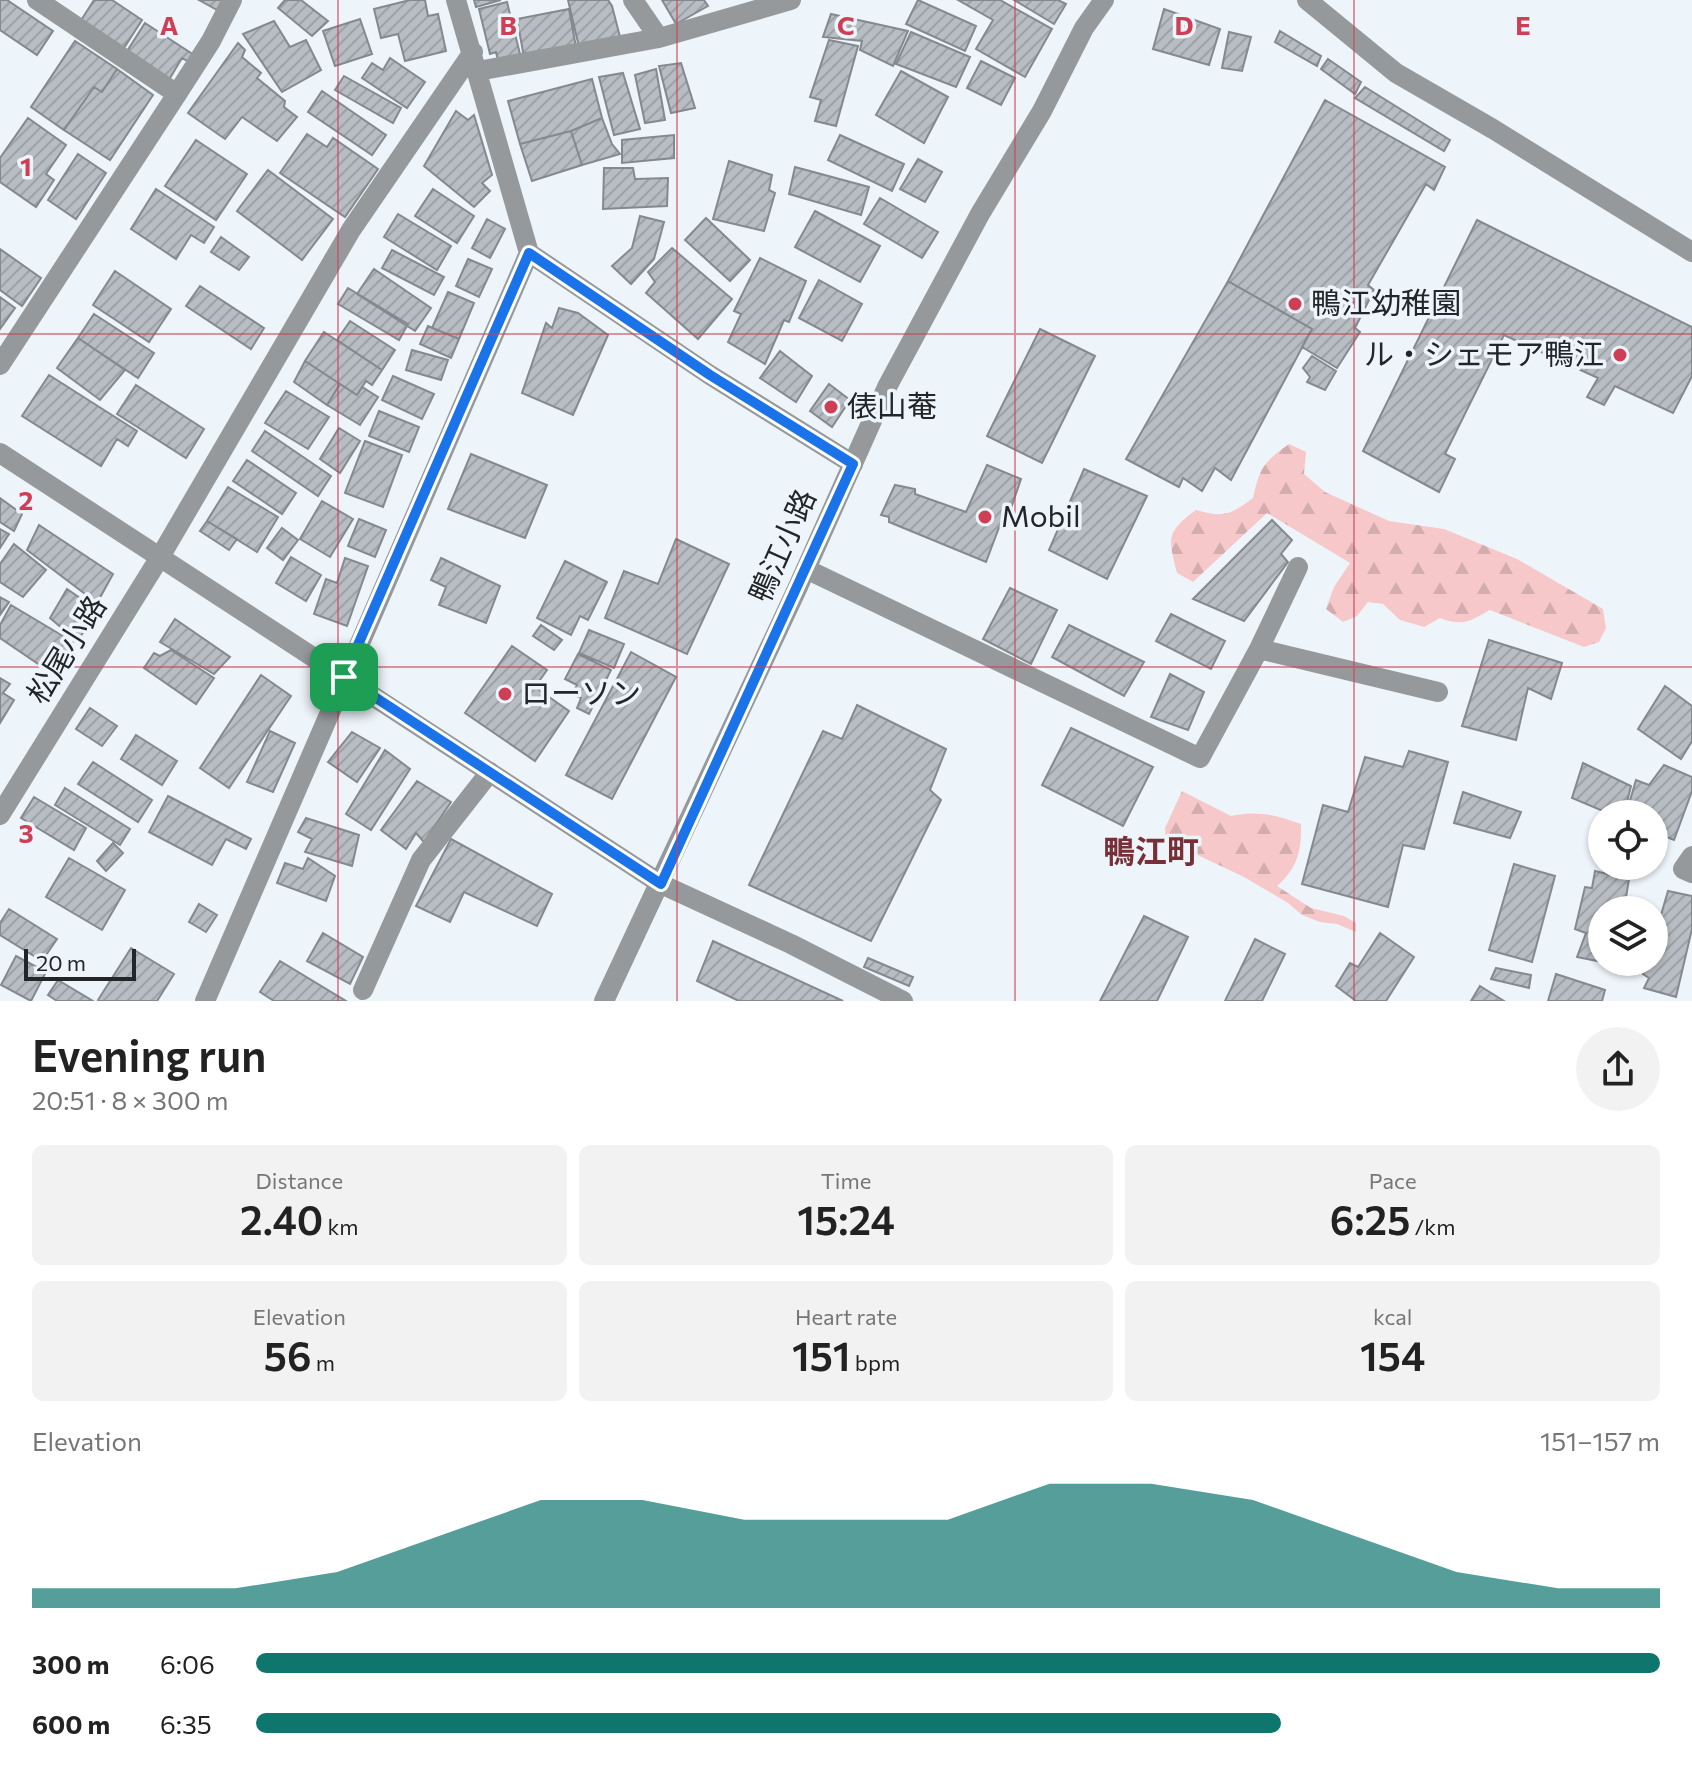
<!DOCTYPE html>
<html lang="en">
<head>
<meta charset="utf-8">
<style>
  body { margin:0; font-family:Commissioner,"Noto Sans JP",sans-serif; background:#f2f2f2; color:#222; height:100vh; display:flex; flex-direction:column; font-size:30px; white-space:nowrap }
  * { box-sizing:border-box; margin:0 }
  p { font-size:26px; color:#767676 }
  .icon { flex:none; width:44px; height:44px; fill:none; stroke:currentColor; stroke-width:2; stroke-linecap:round; stroke-linejoin:round }
  .map { position:relative; height:1001px; overflow:hidden }
  .panel { display:flex; flex-direction:column; background:#fff; flex:1 }
  .panel>* { flex:none }
  .tools { position:absolute; left:1588px; top:800px; display:grid; gap:16px }
  .tools a { display:grid; place-items:center; width:80px; height:80px; border-radius:50%; background:#fff; box-shadow:0 2px 6px #0004; font-size:40px }
  .scale { position:absolute; left:24px; bottom:20px; width:112px; box-sizing:border-box; padding-left:8px; border:4px solid #232628; border-top:0; font-size:22px; line-height:28px; white-space:nowrap; color:#232628; -webkit-text-stroke:6px #eef5fa; paint-order:stroke }
  .pin { position:absolute; display:grid; place-items:center; width:68px; height:68px; color:#fff; margin:-34px; border-radius:16px; box-shadow:0 4px 12px #0006 }
  .round { display:grid; place-items:center; flex:none; width:84px; height:84px; border-radius:42px; background:#f2f2f2 }
  .overview { display:flex; align-items:center; justify-content:space-between; height:136px; padding:0 32px }
  h1 { font-size:44px; font-weight:600; line-height:60px }
  .stats { display:grid; grid-template-columns:repeat(3,1fr); gap:12px; height:136px; padding:8px 32px }
  .stats div { display:grid; align-content:center; border-radius:12px; background:#f2f2f2; text-align:center }
  .stats b { font-size:40px; font-weight:600 }
  .stats small { font-size:22px; font-weight:400 }
  .stats p { font-size:22px }
  .chart { height:224px; padding:16px 32px }
  .chart p { display:flex; justify-content:space-between }
  .chart svg { width:100%; height:144px; margin-top:8px; fill:#0f766e; opacity:.7 }
  ul { padding:0 32px; list-style:none; font-size:26px }
  li { display:grid; grid-template-columns:128px 96px 1fr; align-items:center; height:60px }
  li i { height:20px; border-radius:10px; background:#0f766e }
  .map>svg:first-child { display:block }
  .forest { fill:url(#forest-firs) }
  .building { fill:url(#building-hatch); stroke:#83898e; stroke-width:2 }
  .lines { fill:none; stroke-linecap:round; stroke-linejoin:round }
  .minor { stroke:#96999b; stroke-width:20 }
  .tertiary { stroke:#96999b; stroke-width:20 }
  .route-casing { stroke:#fff; stroke-width:16 }
  .route { stroke:#1a73e8; stroke-width:10 }
  .grid { fill:none; stroke:#ce3e54; stroke-width:2; stroke-opacity:0.55 }
  .poi-dot { fill:#ce3e54; stroke:#eef5fa; stroke-width:3 }
  .labels { text-anchor:middle; stroke-width:7; stroke-linejoin:round; paint-order:stroke }
  .poi-label { font-size:30px; fill:#232628; stroke:#eef5fa; text-anchor:start }
  .street-label { font-size:30px; fill:#232628; stroke:#eef5fa }
  .neighbourhood-label { font-size:32px; font-weight:bold; fill:#773038; stroke:#eef5fa }
  .grid-label { font-size:26px; text-anchor:middle; font-weight:bold; fill:#ce3e54; stroke:#eef5fa; stroke-width:7; stroke-linejoin:round; paint-order:stroke }
</style>
</head>
<body>
<div class="map">
<svg width="1692" height="1001" viewBox="0 0 1692 1001">
  <defs>
    <pattern id="forest-firs" width="22" height="20" patternUnits="userSpaceOnUse" patternTransform="scale(2)"><rect width="22" height="20" fill="#f6c8c9"/><path d="M5 1l3.5 6h-7zM16 11l3.5 6h-7z" fill="#d3acad"/></pattern>
    <pattern id="building-hatch" width="6" height="6" patternUnits="userSpaceOnUse" patternTransform="scale(2)"><rect width="6" height="6" fill="#b7bdc2"/><path d="M-1 1l2-2M0 6l6-6M5 7l2-2" fill="none" stroke="#9da2a7"/></pattern>
  </defs>
  <rect width="100%" height="100%" fill="#eef5fa"/>
  <path class="forest" d="M 1289,444 L 1306,452 L 1304,474 L 1325,492 L 1389,521 L 1444,529 L 1517,559 L 1603,609 L 1606,628 L 1599,642 L 1584,647 L 1490,610 C 1471,621 1461,627 1440,618 L 1424,627 L 1400,620 L 1383,604 L 1368,602 L 1357,616 L 1343,622 L 1326,609 L 1334,587 L 1350,563 L 1267,513 L 1193,582 L 1177,573 C 1168,538 1166,532 1196,510 C 1224,518 1230,515 1253,498 C 1260,467 1264,462 1289,444 Z
    M 1182,791 L 1231,816 C 1256,810 1277,815 1301,824 C 1302,850 1297,869 1277,886 L 1311,908 L 1344,916 L 1356,923 L 1356,932 L 1337,924 L 1320,922 L 1302,915 L 1288,903 L 1244,877 L 1166,840 L 1165,828 Z"/>
  <path class="building" d="M 0,0 L 7,0 L 53,31 L 37,55 L 0,30 Z
    M 94,0 L 112,0 L 142,20 L 122,51 L 80,22 Z
    M 199,0 L 223,0 L 217,10 Z
    M 285,0 L 301,0 L 328,21 L 312,36 L 278,8 Z
    M 410,0 L 425,0 L 428,16 L 438,14 L 446,51 L 405,61 L 398,34 L 381,38 L 374,9 Z
    M 474,0 L 501,0 L 476,7 Z
    M 568,0 L 608,0 L 612,6 L 620,37 L 579,47 Z
    M 662,0 L 704,0 L 708,6 L 676,24 Z
    M 918,0 L 976,26 L 965,51 L 906,24 Z
    M 958,0 L 1000,0 L 1052,29 L 1025,77 L 976,49 L 993,20 Z
    M 1014,0 L 1058,0 L 1066,4 L 1054,24 Z
    M 507,2 L 520,54 L 498,60 L 496,52 L 490,54 L 479,9 Z
    M 569,9 L 576,47 L 524,57 L 517,19 Z
    M 1164,9 L 1220,29 L 1209,65 L 1153,49 Z
    M 831,14 L 908,31 L 893,66 L 860,50 L 862,41 L 823,37 Z
    M 360,19 L 372,54 L 335,66 L 323,31 Z
    M 274,21 L 290,47 L 306,40 L 321,70 L 282,92 L 243,34 Z
    M 145,23 L 194,55 L 189,62 L 182,58 L 167,83 L 124,56 Z
    M 1280,31 L 1321,56 L 1317,66 L 1275,42 Z
    M 911,32 L 970,57 L 956,87 L 896,64 Z
    M 1229,32 L 1251,37 L 1242,71 L 1222,68 Z
    M 829,40 L 858,46 L 836,126 L 815,121 L 821,100 L 810,97 Z
    M 75,41 L 117,69 L 102,92 L 94,87 L 64,130 L 31,107 Z
    M 238,43 L 245,50 L 242,57 L 261,73 L 257,78 L 285,101 L 284,107 L 297,117 L 277,141 L 242,117 L 225,139 L 188,113 Z
    M 390,58 L 425,82 L 407,108 L 362,78 L 372,63 L 383,70 Z
    M 1328,59 L 1361,82 L 1355,94 L 1321,69 Z
    M 981,61 L 1015,78 L 1001,105 L 967,88 Z
    M 681,63 L 695,108 L 671,113 L 659,66 Z
    M 117,69 L 153,95 L 110,160 L 64,130 L 94,87 L 102,92 Z
    M 656,69 L 665,120 L 645,123 L 635,75 Z
    M 901,71 L 948,97 L 924,143 L 876,115 Z
    M 623,73 L 640,129 L 614,135 L 599,77 Z
    M 344,76 L 401,108 L 393,123 L 335,90 Z
    M 592,79 L 602,118 L 571,131 L 520,144 L 508,101 Z
    M 1365,87 L 1450,140 L 1444,151 L 1355,98 Z
    M 322,91 L 386,135 L 372,155 L 308,112 Z
    M 1325,100 L 1445,167 L 1434,190 L 1426,184 L 1368,285 L 1374,290 L 1355,328 L 1360,332 L 1337,368 L 1302,347 L 1312,329 L 1228,281 Z
    M 456,111 L 468,120 L 474,115 L 492,175 L 482,183 L 490,191 L 474,207 L 424,166 Z
    M 28,118 L 66,145 L 46,174 L 54,180 L 36,207 L 0,182 L 0,158 Z
    M 602,118 L 612,144 L 620,154 L 582,165 L 571,131 Z
    M 571,131 L 582,165 L 532,181 L 520,144 Z
    M 307,134 L 327,147 L 333,138 L 378,169 L 345,217 L 280,173 Z
    M 674,135 L 674,158 L 622,163 L 622,140 Z
    M 840,135 L 904,164 L 892,191 L 828,160 Z
    M 196,140 L 247,174 L 216,220 L 165,186 Z
    M 78,154 L 106,173 L 76,219 L 48,200 Z
    M 918,159 L 942,172 L 925,202 L 900,189 Z
    M 729,161 L 772,175 L 769,190 L 775,193 L 764,231 L 713,219 Z
    M 795,167 L 869,187 L 861,215 L 789,194 Z
    M 604,168 L 633,168 L 635,179 L 668,178 L 667,206 L 603,209 Z
    M 268,170 L 333,219 L 302,260 L 237,211 Z
    M 156,189 L 214,227 L 204,243 L 191,235 L 176,259 L 131,229 Z
    M 433,189 L 474,216 L 457,243 L 415,216 Z
    M 880,198 L 938,232 L 922,258 L 864,224 Z
    M 815,211 L 880,246 L 860,282 L 795,247 Z
    M 398,214 L 451,246 L 437,270 L 384,237 Z
    M 640,216 L 664,222 L 654,259 L 631,284 L 612,266 L 632,248 Z
    M 706,218 L 750,260 L 730,281 L 685,240 Z
    M 487,219 L 505,229 L 490,258 L 472,248 Z
    M 1477,220 L 1692,327 L 1692,376 L 1673,413 L 1615,386 L 1604,405 L 1587,397 L 1598,378 L 1504,335 L 1445,454 L 1455,459 L 1439,492 L 1363,451 Z
    M 221,237 L 249,257 L 239,270 L 211,252 Z
    M 672,248 L 732,299 L 698,339 L 646,293 L 655,282 L 648,272 Z
    M 0,249 L 41,278 L 22,306 L 0,290 Z
    M 392,250 L 444,277 L 434,295 L 382,268 Z
    M 760,258 L 806,281 L 789,322 L 784,320 L 765,364 L 728,342 L 741,314 L 734,311 Z
    M 468,259 L 492,269 L 479,297 L 456,286 Z
    M 374,269 L 431,308 L 415,331 L 357,294 Z
    M 115,271 L 171,309 L 149,342 L 93,305 Z
    M 819,280 L 862,304 L 842,341 L 799,318 Z
    M 1228,281 L 1312,329 L 1231,480 L 1215,468 L 1202,491 L 1183,478 L 1179,487 L 1126,459 Z
    M 200,286 L 264,328 L 251,349 L 186,306 Z
    M 348,288 L 408,324 L 399,340 L 338,304 Z
    M 448,292 L 474,303 L 459,339 L 432,328 Z
    M 0,297 L 15,308 L 0,329 Z
    M 559,308 L 578,313 L 608,335 L 573,415 L 522,393 L 546,323 L 552,328 Z
    M 94,314 L 154,353 L 138,378 L 78,338 Z
    M 350,321 L 395,350 L 382,370 L 337,340 Z
    M 428,326 L 459,339 L 451,358 L 420,344 Z
    M 1040,329 L 1095,356 L 1042,463 L 987,436 Z
    M 324,332 L 382,370 L 372,385 L 366,381 L 357,395 L 305,361 Z
    M 78,338 L 125,370 L 100,400 L 57,368 Z
    M 412,350 L 448,360 L 441,380 L 406,370 Z
    M 780,351 L 812,376 L 796,402 L 760,378 Z
    M 1312,356 L 1336,371 L 1325,390 L 1307,382 L 1310,377 L 1303,368 Z
    M 305,361 L 340,384 L 327,405 L 294,382 Z
    M 49,375 L 137,431 L 128,446 L 117,439 L 101,466 L 22,416 Z
    M 393,376 L 434,394 L 422,419 L 382,400 Z
    M 340,384 L 357,395 L 362,387 L 378,397 L 360,425 L 327,405 Z
    M 829,384 L 850,400 L 832,427 L 810,411 Z
    M 136,385 L 204,429 L 186,458 L 117,414 Z
    M 286,391 L 329,417 L 308,449 L 265,423 Z
    M 379,411 L 419,427 L 409,452 L 369,436 Z
    M 339,428 L 360,441 L 340,473 L 320,459 Z
    M 265,431 L 331,476 L 318,496 L 252,451 Z
    M 365,441 L 402,455 L 383,507 L 345,493 Z
    M 471,454 L 547,485 L 525,538 L 448,509 Z
    M 247,460 L 296,493 L 282,514 L 233,481 Z
    M 987,465 L 1021,479 L 1008,517 L 1003,517 L 986,562 L 889,522 L 889,517 L 881,515 L 895,485 L 915,489 L 915,494 L 966,512 Z
    M 1084,469 L 1147,496 L 1107,579 L 1049,550 Z
    M 228,487 L 278,517 L 257,552 L 207,521 Z
    M 0,498 L 22,514 L 14,531 L 0,522 Z
    M 322,501 L 353,519 L 330,557 L 300,539 Z
    M 359,519 L 386,530 L 375,557 L 348,546 Z
    M 1272,520 L 1292,540 L 1281,554 L 1288,562 L 1244,621 L 1193,599 Z
    M 207,521 L 237,539 L 229,550 L 200,531 Z
    M 39,525 L 113,574 L 97,603 L 27,550 Z
    M 282,528 L 298,540 L 283,560 L 267,548 Z
    M 0,529 L 9,534 L 0,548 Z
    M 676,539 L 729,564 L 687,654 L 605,618 L 624,571 L 658,584 Z
    M 14,544 L 46,570 L 23,597 L 0,582 L 0,564 Z
    M 291,557 L 321,575 L 306,601 L 276,583 Z
    M 345,558 L 368,566 L 347,626 L 314,614 L 326,579 L 337,583 Z
    M 441,558 L 500,586 L 486,623 L 439,605 L 446,587 L 431,580 Z
    M 565,561 L 607,582 L 588,620 L 580,616 L 571,635 L 537,618 Z
    M 1010,588 L 1057,610 L 1031,664 L 983,639 Z
    M 67,589 L 99,611 L 77,641 L 50,618 Z
    M 0,597 L 9,602 L 0,615 Z
    M 11,605 L 73,642 L 53,674 L 0,638 L 0,625 Z
    M 1171,614 L 1225,641 L 1211,669 L 1156,641 Z
    M 175,619 L 230,657 L 214,674 L 160,642 Z
    M 541,625 L 562,640 L 554,650 L 533,636 Z
    M 1069,625 L 1144,662 L 1124,696 L 1052,657 Z
    M 589,630 L 624,644 L 614,668 L 579,653 Z
    M 1489,640 L 1562,663 L 1551,699 L 1528,688 L 1516,740 L 1462,726 Z
    M 512,646 L 547,670 L 535,687 L 569,711 L 535,761 L 465,713 Z
    M 171,650 L 214,678 L 196,704 L 144,668 L 154,653 L 160,656 Z
    M 631,652 L 676,677 L 612,799 L 566,775 Z
    M 578,654 L 611,670 L 589,714 L 577,708 L 581,698 L 572,694 L 577,685 L 565,679 Z
    M 1170,674 L 1204,692 L 1188,730 L 1151,717 Z
    M 261,675 L 291,696 L 229,788 L 200,768 Z
    M 0,678 L 10,684 L 3,693 L 14,700 L 0,723 Z
    M 1665,686 L 1692,706 L 1692,741 L 1681,759 L 1638,729 Z
    M 857,705 L 946,749 L 930,790 L 941,800 L 871,941 L 749,885 L 823,731 L 842,739 Z
    M 90,708 L 117,726 L 102,746 L 76,729 Z
    M 1071,728 L 1153,767 L 1123,826 L 1042,785 Z
    M 270,731 L 295,743 L 273,792 L 247,782 Z
    M 352,732 L 380,748 L 357,782 L 328,762 Z
    M 136,735 L 177,761 L 162,785 L 121,759 Z
    M 385,750 L 410,769 L 371,830 L 346,814 Z
    M 1409,751 L 1448,762 L 1424,849 L 1403,845 L 1388,907 L 1302,884 L 1323,805 L 1348,812 L 1365,757 L 1403,767 Z
    M 93,762 L 152,800 L 138,822 L 78,784 Z
    M 1583,763 L 1631,786 L 1624,814 L 1610,814 L 1572,798 Z
    M 1664,765 L 1692,777 L 1692,791 L 1674,840 L 1654,832 L 1654,814 L 1626,814 L 1636,780 L 1649,785 Z
    M 417,781 L 451,802 L 424,842 L 416,833 L 406,849 L 381,830 Z
    M 65,788 L 130,829 L 120,845 L 55,805 Z
    M 1463,792 L 1521,812 L 1510,838 L 1454,823 Z
    M 168,796 L 251,839 L 246,849 L 226,839 L 212,865 L 149,832 Z
    M 34,797 L 86,828 L 74,850 L 21,818 Z
    M 306,818 L 359,835 L 352,866 L 305,852 L 312,839 L 298,832 Z
    M 451,839 L 552,894 L 537,926 L 464,892 L 450,922 L 416,906 Z
    M 113,843 L 123,853 L 106,871 L 97,861 Z
    M 69,858 L 125,890 L 102,930 L 46,897 Z
    M 308,858 L 335,876 L 326,901 L 277,883 L 285,863 L 303,869 Z
    M 1514,864 L 1555,876 L 1532,962 L 1489,950 Z
    M 1595,871 L 1629,879 L 1624,910 L 1602,910 L 1602,962 L 1577,957 L 1586,933 L 1575,929 L 1585,887 L 1592,888 Z
    M 1668,891 L 1692,896 L 1692,929 L 1676,997 L 1644,988 L 1649,978 L 1643,974 L 1647,962 L 1654,962 L 1654,939 Z
    M 199,904 L 217,915 L 206,932 L 189,922 Z
    M 9,909 L 57,939 L 42,961 L 0,935 L 0,923 Z
    M 1144,916 L 1188,937 L 1157,1001 L 1100,1001 Z
    M 323,933 L 363,957 L 350,984 L 307,961 Z
    M 1380,933 L 1414,957 L 1386,1001 L 1356,1001 L 1336,986 L 1350,963 L 1358,967 Z
    M 1255,939 L 1285,954 L 1262,1001 L 1225,1001 Z
    M 713,941 L 843,1001 L 739,1001 L 697,981 Z
    M 131,948 L 174,974 L 157,1001 L 100,1001 L 98,1000 Z
    M 16,956 L 46,972 L 31,1001 L 1,985 Z
    M 868,958 L 913,977 L 909,986 L 864,967 Z
    M 280,961 L 346,1001 L 274,1001 L 260,992 Z
    M 1496,968 L 1531,975 L 1529,988 L 1491,979 Z
    M 1556,974 L 1605,990 L 1602,1001 L 1548,1001 Z
    M 58,980 L 93,1001 L 57,1001 L 48,995 Z
    M 1480,986 L 1504,1001 L 1471,1001 Z"/>
  <g class="lines">
    <path class="minor" d="M 633,0 L 659,38
      M 1307,0 L 1396,73 L 1493,129 L 1692,252
      M 478,71 L 659,38 L 791,0
      M 177,94 L 211,41 L 232,0
      M 529,253 L 710,375 L 853,464
      M 0,365 L 177,94 L 37,0
      M 806,569 L 1200,758 L 1259,649 L 1438,692
      M 1259,649 L 1298,567
      M 0,815 L 160,557 L 351,230 L 473,52
      M 1692,856 L 1683,869 L 1692,873
      M 661,884 L 791,944 L 903,1001
      M 363,990 L 421,860 L 490,772
      M 205,1001 L 529,253 L 456,0"/>
    <path class="tertiary" d="M 0,453 L 661,884
      M 604,1001 L 797,589 L 887,387 L 980,214 L 1042,111 L 1084,28 L 1104,0"/>
  </g>
  <g class="lines">
    <defs>
      <path id="route" d="M 529,253 L 710,375 L 853,464 L 661,884 L 344,677 Z"/>
    </defs>
    <use href="#route" class="route-casing"/>
    <use href="#route" class="route"/>
  </g>
  <path class="grid" d="M 338,0 L 338,1001M 677,0 L 677,1001M 1015,0 L 1015,1001M 1354,0 L 1354,1001M 0,334 L 1692,334M 0,667 L 1692,667"/>
  <g class="poi-dot">
    <circle cx="1295" cy="304" r="8"/>
    <circle cx="1620" cy="355" r="8"/>
    <circle cx="831" cy="407" r="8"/>
    <circle cx="985" cy="517" r="8"/>
    <circle cx="505" cy="694" r="8"/>
  </g>
  <g class="labels">
    <g class="poi-label">
      <text x="1311" y="314">鴨江幼稚園</text>
      <text x="1604" y="365" text-anchor="end">ル・シェモア鴨江</text>
      <text x="847" y="417">俵山菴</text>
      <text x="1001" y="527">Mobil</text>
      <text x="521" y="704">ローソン</text>
    </g>
    <g class="street-label">
      <text transform="translate(783 546) rotate(-66)" y="10">鴨江小路</text>
      <text transform="translate(67 650) rotate(-58)" y="10">松尾小路</text>
    </g>
    <g class="neighbourhood-label">
      <text x="1151" y="863">鴨江町</text>
    </g>
  </g>
  <g class="grid-label">
    <text x="169" y="35">A</text>
    <text x="508" y="35">B</text>
    <text x="846" y="35">C</text>
    <text x="1184" y="35">D</text>
    <text x="1523" y="35">E</text>
    <text x="26" y="176">1</text>
    <text x="26" y="510">2</text>
    <text x="26" y="843">3</text>
  </g>
</svg>
<div class="tools">
<a><svg class="icon" aria-label="locate" viewBox="0 0 24 24"><circle cx="12" cy="12" r="6"/><path d="M12 2v4M12 18v4M2 12h4M18 12h4"/></svg></a>
<a><svg class="icon" aria-label="layers" viewBox="0 0 24 24"><path d="M12 4l9 5-9 5-9-5zM3 14l9 5 9-5"/></svg></a>
</div>
<div class="scale">20 m</div>
<div class="pin" style="left:344px;top:677px;background:#1e9e55"><svg class="icon" aria-label="arrive" viewBox="0 0 24 24"><path d="M6 21V4h12l-3 4 3 4H6"/></svg></div>
</div>
<section class="panel">
<div class="overview"><div><h1>Evening run</h1><p>20:51 · 8 × 300 m</p></div><a class="round"><svg class="icon" aria-label="share" viewBox="0 0 24 24"><path d="M12 15V3M7 8l5-5 5 5M5 13v7h14v-7"/></svg></a></div>
<div class="stats">
<div><p>Distance</p><b>2.40<small> km</small></b></div>
<div><p>Time</p><b>15:24</b></div>
<div><p>Pace</p><b>6:25<small> /km</small></b></div>
</div>
<div class="stats">
<div><p>Elevation</p><b>56<small> m</small></b></div>
<div><p>Heart rate</p><b>151<small> bpm</small></b></div>
<div><p>kcal</p><b>154</b></div>
</div>
<div class="chart"><p><span>Elevation</span>151–157 m</p>
<svg viewBox="0 0 160 44" preserveAspectRatio="none"><path d="M0 44V38L10 38L20 38L30 33L40 22L50 11L60 11L70 17L80 17L90 17L100 6L110 6L120 11L130 22L140 33L150 38L160 38V44z"/></svg>
</div>
<ul>
<li><b>300 m</b>6:06<i style="width:100%"></i></li>
<li><b>600 m</b>6:35<i style="width:73%"></i></li>
</ul>
</section>
</body>
</html>
